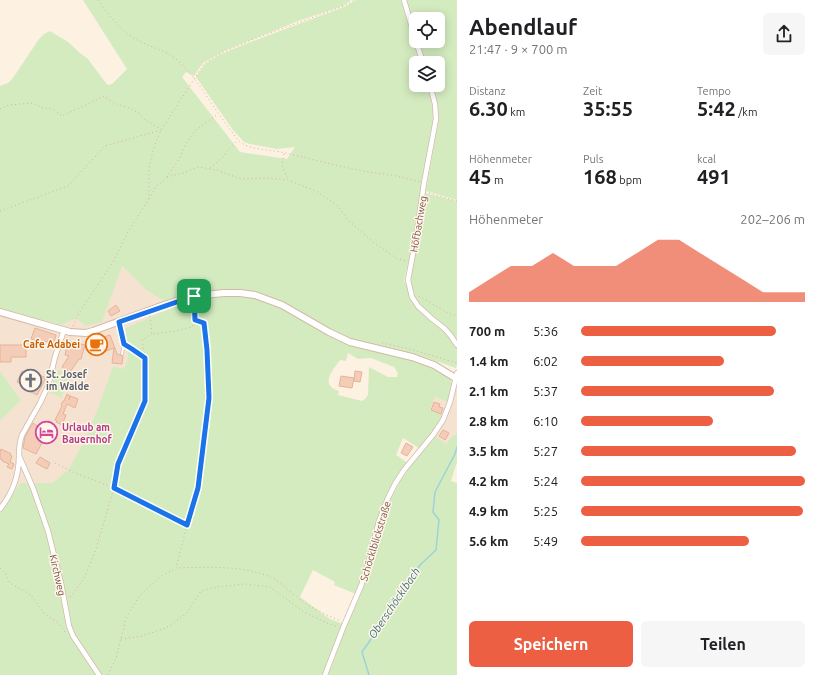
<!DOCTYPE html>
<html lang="de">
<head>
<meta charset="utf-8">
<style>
  body { margin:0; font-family:Ubuntu,sans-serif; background:#f6f6f6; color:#202124; height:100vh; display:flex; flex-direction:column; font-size:15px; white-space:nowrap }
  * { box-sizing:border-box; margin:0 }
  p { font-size:13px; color:#757577 }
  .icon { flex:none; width:22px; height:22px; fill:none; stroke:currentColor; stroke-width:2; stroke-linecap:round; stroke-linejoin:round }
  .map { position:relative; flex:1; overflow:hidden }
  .drawer { display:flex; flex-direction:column; background:#fff; width:360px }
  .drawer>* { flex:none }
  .tools { position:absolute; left:409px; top:12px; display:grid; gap:8px }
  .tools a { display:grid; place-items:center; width:36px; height:36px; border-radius:6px; background:#fff; box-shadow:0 2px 10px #0003; font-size:20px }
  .pin { position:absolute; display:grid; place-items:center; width:34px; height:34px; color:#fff; margin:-17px; border-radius:8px; box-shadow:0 2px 6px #0006 }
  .round { display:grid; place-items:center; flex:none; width:42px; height:42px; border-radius:6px; background:#f6f6f6 }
  .summary { display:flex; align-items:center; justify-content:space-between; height:68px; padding:0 12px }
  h1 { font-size:22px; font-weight:700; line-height:30px }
  .stats { display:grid; grid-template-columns:repeat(3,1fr); gap:6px; height:68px; padding:4px 12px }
  .stats div { display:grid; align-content:center }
  .stats b { font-size:20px; font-weight:700 }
  .stats small { font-size:11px; font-weight:400 }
  .stats p { font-size:11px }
  .chart { height:112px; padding:8px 12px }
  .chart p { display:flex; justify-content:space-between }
  .chart svg { width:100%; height:72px; margin-top:4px; fill:#ec5f42; opacity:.7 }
  .action { display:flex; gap:8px; margin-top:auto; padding:8px 12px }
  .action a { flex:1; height:46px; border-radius:6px; background:#ec5f42; color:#fff; font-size:16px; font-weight:700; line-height:46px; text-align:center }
  .action a+a { background:#f6f6f6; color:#202124 }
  ul { padding:0 12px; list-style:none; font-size:13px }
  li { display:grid; grid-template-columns:64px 48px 1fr; align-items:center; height:30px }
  li i { height:10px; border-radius:5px; background:#ec5f42 }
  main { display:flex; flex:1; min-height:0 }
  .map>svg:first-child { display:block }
  .residential { fill:#f5e2d0 }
  .green { fill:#d4ebc0; fill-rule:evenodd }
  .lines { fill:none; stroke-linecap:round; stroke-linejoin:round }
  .stream { stroke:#9cd3d9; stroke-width:1.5 }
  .building { fill:#f4cdb8; stroke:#e7b298 }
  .service-casing { stroke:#d1baab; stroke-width:3.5 }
  .minor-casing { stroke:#d1baab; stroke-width:6 }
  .secondary-casing { stroke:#d4b9a8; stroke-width:8 }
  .path { stroke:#d8b09c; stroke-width:1; stroke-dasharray:1 3; stroke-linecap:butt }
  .service { stroke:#fff; stroke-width:2 }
  .minor { stroke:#fff; stroke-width:4.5 }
  .secondary { stroke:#fff; stroke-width:6 }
  .route-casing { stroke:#fff; stroke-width:8 }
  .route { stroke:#1a73e8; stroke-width:5 }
  .labels { text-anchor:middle; stroke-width:3; stroke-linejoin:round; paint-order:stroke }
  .street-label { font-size:10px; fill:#765547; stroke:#fff5e9 }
  .food-label { font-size:10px; font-weight:bold; fill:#c56008; stroke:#fff5e9; text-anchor:end }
  .worship-label { font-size:10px; font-weight:bold; fill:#5b616d; stroke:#fff5e9; text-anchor:start }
  .hotel-label { font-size:10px; font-weight:bold; fill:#b23c85; stroke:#fff5e9; text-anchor:start }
  .water-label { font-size:11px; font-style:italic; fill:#3a757c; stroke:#fff5e9 }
</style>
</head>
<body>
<main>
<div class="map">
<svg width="457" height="675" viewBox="0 0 457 675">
  <rect width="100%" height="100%" fill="#fdf1e2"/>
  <path class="residential" d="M 122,266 L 146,290 L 174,307 L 125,328 L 128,358 L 124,370 L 113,366 L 99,405 L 85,439 L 68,470 L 52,483 L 20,483 L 8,502 L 0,512 L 0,421 L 21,400 L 0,371 L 0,312 L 48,321 L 61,325 Z
    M 455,388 L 457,388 L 457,432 L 456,434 L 451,437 L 446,444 L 432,434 L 430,411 L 435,397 L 452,403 Z"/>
  <path class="green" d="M 83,0 L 351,0 L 343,6 L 298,21 L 226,50 L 203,63 L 194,76 L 186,72 L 182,77 L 240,152 L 287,159 L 295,147 L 277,149 L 250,144 L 244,142 L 233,130 L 196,77 L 205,64 L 219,55 L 245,44 L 344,7 L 356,0 L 401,0 L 421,63 L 416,63 L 416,85 L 429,85 L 434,118 L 411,251 L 404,281 L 409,288 L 409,282 L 425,193 L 457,201 L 457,315 L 456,315 L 457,316 L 457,364 L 456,368 L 421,356 L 419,363 C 428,366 447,373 452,382 L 448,402 L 435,397 L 430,410 L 444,415 L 439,425 L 420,449 L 403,438 L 396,455 L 408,463 L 394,484 L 356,594 L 334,585 L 335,582 L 313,570 L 300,597 L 330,619 L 343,624 L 323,675 L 0,675 L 0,512 L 8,502 L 20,483 L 52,483 L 68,470 L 85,439 L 99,405 L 113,366 L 124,369 L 128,358 L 125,328 L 174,307 L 146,290 L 122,266 L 102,322 L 85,326 L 77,318 L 61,325 L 48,321 L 0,312 L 0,86 L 8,83 L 13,78 L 39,39 L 44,34 L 50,31 L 68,42 L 80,53 L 88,59 L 105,82 L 108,85 L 112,84 L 127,69 ZM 348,353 L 358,359 L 371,358 L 394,367 L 398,373 L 397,377 L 388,377 L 369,367 L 368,395 L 365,399 L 362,401 L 338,395 L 339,391 C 319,385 333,370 340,360 L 346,361 Z
    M 406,0 L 457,0 L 457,200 L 426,191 L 439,117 L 435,94 L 432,85 L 438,85 L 438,63 L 425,63 L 418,41 L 438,41 L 438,19 L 416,19 L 416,34 Z
    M 60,370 L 69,378 L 61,398 L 49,392 L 53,383 L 53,375 L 56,371 Z
    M 0,371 L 21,400 L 0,421 Z
    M 457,432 L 457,462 L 451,481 L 457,483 L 457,675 L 328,675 C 335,660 339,645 345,630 C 353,611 362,593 368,573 C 377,544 382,514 397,487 C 407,468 422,453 436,436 L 446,444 L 451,437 L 456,434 Z"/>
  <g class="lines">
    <path class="stream" d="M 369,675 L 362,652 L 397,602 L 420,565 L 436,550 L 439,520 L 433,512 L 435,492 L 455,454 L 457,447"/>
  </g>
  <path class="building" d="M 116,305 L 120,311 L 111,316 L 108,311 Z
    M 35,328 L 56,335 L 54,342 L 48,340 L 48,342 L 44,341 L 44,342 L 31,339 Z
    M 110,335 L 117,354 L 123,356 L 122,364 L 112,363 L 114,348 L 101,353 L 100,350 L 95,352 L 92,343 L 101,340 L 101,338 Z
    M 68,341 L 85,345 L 81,359 L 79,359 L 70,372 L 62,367 L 69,356 L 65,355 Z
    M 0,345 L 26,345 L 26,357 L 11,357 L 11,362 L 0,362 Z
    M 27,369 L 46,378 L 37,395 L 25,389 L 26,388 L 23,386 L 23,385 L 17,382 L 22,371 L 25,372 Z
    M 355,371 L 362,372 L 360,382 L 354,381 Z
    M 341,376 L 354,378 L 352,388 L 339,386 Z
    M 67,394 L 70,396 L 69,400 L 70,396 L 78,399 L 75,408 L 67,404 L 63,414 L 66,415 L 62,425 L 56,422 L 57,421 L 55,420 L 62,406 L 61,405 L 63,401 L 64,401 Z
    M 434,402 L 440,404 L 439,407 L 443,408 L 441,414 L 431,410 Z
    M 33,423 L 45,432 L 47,429 L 54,433 L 47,444 L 43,441 L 36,454 L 23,448 L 25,437 Z
    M 443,430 L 449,433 L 445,440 L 439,436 Z
    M 406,443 L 413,447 L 407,456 L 401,453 Z
    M 1,449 L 11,454 L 10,455 L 12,456 L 10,462 L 14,464 L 12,469 L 7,467 L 9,464 L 2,461 L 3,460 L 0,459 L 0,452 Z
    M 40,457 L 50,463 L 47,469 L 36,463 Z"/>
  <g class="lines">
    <defs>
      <path id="service" d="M 119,323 L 124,344 L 122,354"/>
      <path id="minor" d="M 404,0 L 416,41
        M 416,41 L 423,63
        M 430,85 L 435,104 L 436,119 L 424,183 L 417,232 L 408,280 L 412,297 L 418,306 L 431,318 L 445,329 L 451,336 L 457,345
        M 19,456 L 33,488 L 48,531 L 61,583 L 69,626 L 73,636 L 99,675
        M 0,509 C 12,494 19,476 19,456 C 19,448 19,443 22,435 L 40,403 L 48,386 L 55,357 L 64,330
        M 325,675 L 343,628 L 361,586 L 369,561 L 379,521 L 388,498 L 395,484 L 404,470 L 433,435 L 443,420 L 450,402 L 457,373"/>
      <path id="secondary" d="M 0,312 L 70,332 L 86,333 L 93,331 L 164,305 L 193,296 L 224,293 L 240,293 L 255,295 L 282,305 L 329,332 L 350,342 L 412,357 L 434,365 L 457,379"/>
    </defs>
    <use href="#service" class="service-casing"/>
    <use href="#minor" class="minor-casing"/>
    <use href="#secondary" class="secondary-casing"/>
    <path class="path" d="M 98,0 C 110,17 122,33 141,42 C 153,48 165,50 176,59 C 198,78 212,107 230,129 C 233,133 236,138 239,141 C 248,150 274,150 286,153 C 311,159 337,166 363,171 C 374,173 385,174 396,176 C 404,178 412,180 420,182
      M 0,109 L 9,105 L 33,103 L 43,108 L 53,109 L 62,116 L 86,105 L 104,96 L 114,103 L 132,109 L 141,115 L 145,120 L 161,129
      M 284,154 L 282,166 L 288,179
      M 210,168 L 223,157 L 226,152 L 238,140
      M 167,177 L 183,173 L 198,167 L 217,170 L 241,179 L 268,178 L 288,180 L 316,191 L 338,206 L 348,220 L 373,242 L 396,258 L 407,261
      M 429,193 L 457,201
      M 149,199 L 156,187 L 167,177 L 179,159 L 185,145 L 195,131 L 218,114
      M 0,211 L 68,186 L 105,146 L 161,130
      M 419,296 L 446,312 L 457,316
      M 194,302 L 195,320 L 204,323 L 207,350 L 209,398 L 204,437 L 198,488 L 187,525 L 176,568 C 205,567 248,565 274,579 C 282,583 290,592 298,598 C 311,608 326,615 341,621
      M 150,316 L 152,334 L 177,331 L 192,327 L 195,321
      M 73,326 L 79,313 L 113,262 L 129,230 L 149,199 L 149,168 L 154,147 L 161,130 L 204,64 L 221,53 L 251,40 L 344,6 L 354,0
      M 382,343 L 410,349 L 457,363
      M 128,346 L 145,358
      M 55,463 L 73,472 L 114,488 L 187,525
      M 0,568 L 5,573 L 10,583 L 31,595 L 44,613 L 57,622 L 65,632
      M 70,597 L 84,579 L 95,552 L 114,488 L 118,463 L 145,401 L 145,358 L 142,340 L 152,334
      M 121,639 L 142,636 L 166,628 L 187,613 L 201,591 L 218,587 L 244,584 L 270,587 L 304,612 L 327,623 L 338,627
      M 108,675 L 109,673 L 116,658 L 126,618 L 140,595 L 159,578 L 176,568"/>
    <use href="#service" class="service"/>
    <use href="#minor" class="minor"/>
    <use href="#secondary" class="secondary"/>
  </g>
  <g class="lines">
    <defs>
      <path id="route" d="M 194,296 L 195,320 L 204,323 L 207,350 L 209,398 L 198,488 L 187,525 L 114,488 L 118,464 L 145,401 L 145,358 L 132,349 L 124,344 L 119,322 Z"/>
    </defs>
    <use href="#route" class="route-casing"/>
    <use href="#route" class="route"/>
  </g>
  <defs>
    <symbol id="cafe-ring" viewBox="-11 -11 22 22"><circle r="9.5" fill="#fff5e9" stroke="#e8710a" stroke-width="1.5"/><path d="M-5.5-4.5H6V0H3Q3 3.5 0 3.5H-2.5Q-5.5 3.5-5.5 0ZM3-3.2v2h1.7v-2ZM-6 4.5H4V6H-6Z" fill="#e8710a"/></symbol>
    <symbol id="church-ring" viewBox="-11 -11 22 22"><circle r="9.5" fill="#fff5e9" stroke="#6b7280" stroke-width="1.5"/><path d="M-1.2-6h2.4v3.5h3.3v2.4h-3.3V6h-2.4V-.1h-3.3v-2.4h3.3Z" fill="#6b7280"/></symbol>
    <symbol id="hotel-ring" viewBox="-11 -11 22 22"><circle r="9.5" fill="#fff5e9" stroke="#d1479c" stroke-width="1.5"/><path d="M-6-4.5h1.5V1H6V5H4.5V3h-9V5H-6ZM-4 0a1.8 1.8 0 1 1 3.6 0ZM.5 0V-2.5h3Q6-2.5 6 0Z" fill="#d1479c"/></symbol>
  </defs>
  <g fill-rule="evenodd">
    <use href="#cafe-ring" x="84" y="332" width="25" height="25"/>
    <use href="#church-ring" x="18" y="368" width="25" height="25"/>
    <use href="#hotel-ring" x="34" y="420" width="25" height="25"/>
  </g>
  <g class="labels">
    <g class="street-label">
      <text transform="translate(418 224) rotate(-80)" y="4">Höfbachweg</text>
      <text transform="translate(375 541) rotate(-73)" y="4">Schöcklblickstraße</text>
      <text transform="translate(58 575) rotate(77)" y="4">Kirchweg</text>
    </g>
    <g class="food-label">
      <text x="80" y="348">Cafe Adabei</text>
    </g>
    <g class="worship-label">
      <text x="46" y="378">St. Josef<tspan x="46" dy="12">im Walde</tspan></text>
    </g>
    <g class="hotel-label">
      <text x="62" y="431">Urlaub am<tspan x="62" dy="12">Bauernhof</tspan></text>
    </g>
    <g class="water-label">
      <text transform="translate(394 603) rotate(-56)" y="4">Oberschöcklbach</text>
    </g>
  </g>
</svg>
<div class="tools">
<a><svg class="icon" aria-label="locate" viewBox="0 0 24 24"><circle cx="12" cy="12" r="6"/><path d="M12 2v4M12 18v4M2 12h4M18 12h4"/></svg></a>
<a><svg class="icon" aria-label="layers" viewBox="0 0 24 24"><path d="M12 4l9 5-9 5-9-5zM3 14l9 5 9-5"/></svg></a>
</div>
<div class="pin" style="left:194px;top:296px;background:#1e9e55"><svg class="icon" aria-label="arrive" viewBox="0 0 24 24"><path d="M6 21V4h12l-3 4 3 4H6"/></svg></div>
</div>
<section class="drawer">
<div class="summary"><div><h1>Abendlauf</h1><p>21:47 · 9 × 700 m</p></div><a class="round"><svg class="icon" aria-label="share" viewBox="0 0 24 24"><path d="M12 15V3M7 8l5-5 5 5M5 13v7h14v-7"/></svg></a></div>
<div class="stats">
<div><p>Distanz</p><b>6.30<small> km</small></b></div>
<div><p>Zeit</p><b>35:55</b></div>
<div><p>Tempo</p><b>5:42<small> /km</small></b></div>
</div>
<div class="stats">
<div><p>Höhenmeter</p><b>45<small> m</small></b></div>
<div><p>Puls</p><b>168<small> bpm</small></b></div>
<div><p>kcal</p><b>491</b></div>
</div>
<div class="chart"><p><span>Höhenmeter</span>202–206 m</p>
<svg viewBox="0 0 160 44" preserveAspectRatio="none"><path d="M0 44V38L10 30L20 22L30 22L40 14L50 22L60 22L70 22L80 14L90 6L100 6L110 14L120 22L130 30L140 38L150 38L160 38V44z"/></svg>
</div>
<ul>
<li><b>700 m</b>5:36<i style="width:87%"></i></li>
<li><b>1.4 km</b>6:02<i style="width:64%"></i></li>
<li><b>2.1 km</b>5:37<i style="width:86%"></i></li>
<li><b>2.8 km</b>6:10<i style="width:59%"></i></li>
<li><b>3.5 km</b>5:27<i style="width:96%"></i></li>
<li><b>4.2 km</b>5:24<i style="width:100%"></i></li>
<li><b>4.9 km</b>5:25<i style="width:99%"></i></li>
<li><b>5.6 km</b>5:49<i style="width:75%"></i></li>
</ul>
<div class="action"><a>Speichern</a><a>Teilen</a></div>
</section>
</main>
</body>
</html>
